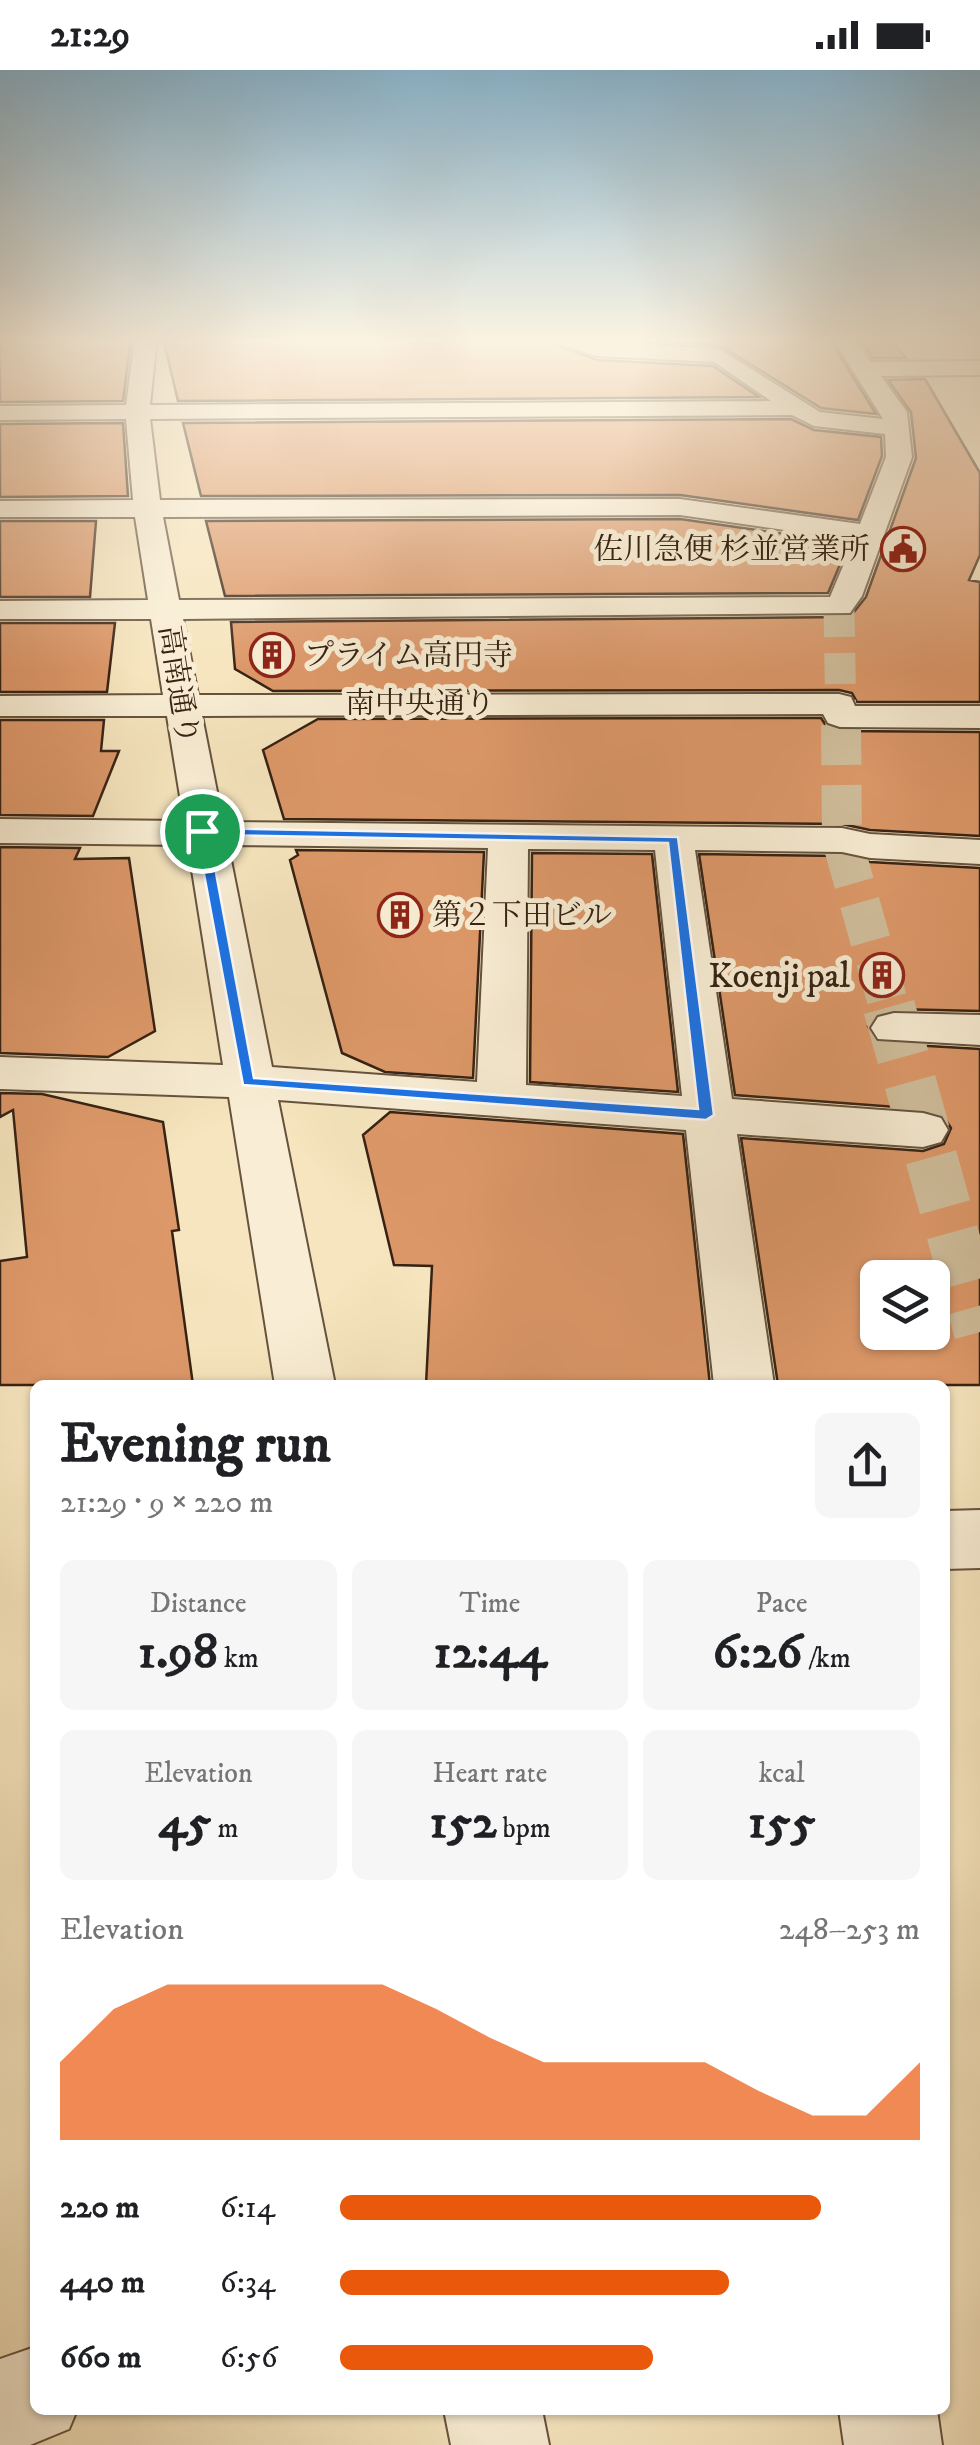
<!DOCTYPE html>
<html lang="en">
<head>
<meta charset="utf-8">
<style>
  body { margin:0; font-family:"IM FELL DW Pica","Noto Serif JP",serif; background:#f6f6f6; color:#202124; height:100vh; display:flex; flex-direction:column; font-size:38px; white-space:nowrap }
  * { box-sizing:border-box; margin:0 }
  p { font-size:32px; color:#757577 }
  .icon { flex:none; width:55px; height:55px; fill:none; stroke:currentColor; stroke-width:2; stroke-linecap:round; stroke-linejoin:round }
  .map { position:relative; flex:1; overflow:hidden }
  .sheet { position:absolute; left:30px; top:1310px; width:920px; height:1035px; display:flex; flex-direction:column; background:#fff; border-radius:15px; box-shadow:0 2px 8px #0004 }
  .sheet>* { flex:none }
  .fabs { position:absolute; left:860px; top:1190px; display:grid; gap:20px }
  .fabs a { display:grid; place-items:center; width:90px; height:90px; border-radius:15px; background:#fff; box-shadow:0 2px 8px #0004; font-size:50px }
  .pin { position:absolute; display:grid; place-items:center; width:85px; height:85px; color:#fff; margin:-42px; border:5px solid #fff; border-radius:50%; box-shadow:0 2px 10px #0007 }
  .round { display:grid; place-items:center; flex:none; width:105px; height:105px; border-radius:15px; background:#f6f6f6 }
  .headline { display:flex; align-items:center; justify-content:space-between; height:170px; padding:0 30px }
  h1 { font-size:55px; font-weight:700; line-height:75px }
  .figures { display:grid; grid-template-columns:repeat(3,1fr); gap:15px; height:170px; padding:10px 30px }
  .figures div { display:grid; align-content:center; border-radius:15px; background:#f6f6f6; text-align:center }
  .figures b { font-size:50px; font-weight:700 }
  .figures small { font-size:28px; font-weight:400 }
  .figures p { font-size:28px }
  .chart { height:280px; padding:20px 30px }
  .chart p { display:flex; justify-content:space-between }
  .chart svg { width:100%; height:180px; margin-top:10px; fill:#ea580c; opacity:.7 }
  ul { padding:0 30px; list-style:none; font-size:32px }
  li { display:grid; grid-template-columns:160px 120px 1fr; align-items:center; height:75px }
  li i { height:25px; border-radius:12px; background:#ea580c }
  .status { display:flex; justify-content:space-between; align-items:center; height:70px; padding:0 50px; background:#fff; direction:ltr }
  .status svg { height:28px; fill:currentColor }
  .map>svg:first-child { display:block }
  .building { fill:#dd9869; stroke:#362214; stroke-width:2.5; fill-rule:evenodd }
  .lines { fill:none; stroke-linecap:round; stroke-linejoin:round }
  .minor-tunnel-far2 { stroke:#d0be9c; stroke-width:31; stroke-dasharray:31 16; stroke-linecap:butt }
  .minor-tunnel-far1 { stroke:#d0be9c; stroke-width:40; stroke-dasharray:40 20; stroke-linecap:butt }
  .minor-tunnel { stroke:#d0be9c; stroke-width:52; stroke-dasharray:52 26; stroke-linecap:butt }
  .minor-casing { stroke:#66533e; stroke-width:4 }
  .minor { fill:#f9eed5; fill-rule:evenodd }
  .route { fill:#1a73e8; stroke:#fff; stroke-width:2.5; fill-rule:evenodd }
  .labels { text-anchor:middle; stroke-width:10; stroke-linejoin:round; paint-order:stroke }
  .far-poi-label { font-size:30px; fill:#362214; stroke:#f9eed5; text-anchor:start }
  .far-street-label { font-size:30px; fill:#362214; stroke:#f9eed5 }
  .poi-label { font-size:35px; fill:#362214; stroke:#f9eed5; text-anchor:end }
</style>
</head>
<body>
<div class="status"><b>21:29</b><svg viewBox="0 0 49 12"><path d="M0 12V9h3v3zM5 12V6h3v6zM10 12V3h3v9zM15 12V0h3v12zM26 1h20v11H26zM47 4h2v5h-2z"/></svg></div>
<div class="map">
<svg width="980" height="2375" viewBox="0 0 980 2375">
  <rect width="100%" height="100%" fill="#f6e5be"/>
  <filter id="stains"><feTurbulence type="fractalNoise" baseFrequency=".002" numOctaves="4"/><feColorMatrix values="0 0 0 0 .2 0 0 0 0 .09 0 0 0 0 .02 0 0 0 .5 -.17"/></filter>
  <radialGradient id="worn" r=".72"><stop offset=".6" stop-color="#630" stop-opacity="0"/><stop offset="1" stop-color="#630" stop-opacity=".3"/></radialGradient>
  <path class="building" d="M 0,268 L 131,268 L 123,331 L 0,332 Z
    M 163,268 L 538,268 L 597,290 L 713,296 L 759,327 L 178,331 Z
    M 608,268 L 829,268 L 876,344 L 821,338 L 719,275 Z
    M 859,268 L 888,268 L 906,288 L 873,288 Z
    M 925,309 L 980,403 L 980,485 L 969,510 L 980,512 L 980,632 L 857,632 L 852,623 L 839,620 L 273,621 L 235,599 L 231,552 L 850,547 L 866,527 L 916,388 L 911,342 L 888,310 Z
    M 791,349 L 814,360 L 881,367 L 882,386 L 858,450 L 680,425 L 201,426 L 183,353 Z
    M 123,353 L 128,426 L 0,427 L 0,354 Z
    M 680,449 L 849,473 L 828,523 L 225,526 L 206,451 Z
    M 0,451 L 96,451 L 90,527 L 0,527 Z
    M 0,553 L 115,553 L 107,622 L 0,622 Z
    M 821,648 L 827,657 L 840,661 L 980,662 L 980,766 L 870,760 L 842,754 L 284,749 L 263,680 L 318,649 Z
    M 0,650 L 104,650 L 101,681 L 119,681 L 93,746 L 0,745 Z
    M 0,777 L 80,778 L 75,789 L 129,788 L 155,961 L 108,987 L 0,983 Z
    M 296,780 L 484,782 L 473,1008 L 385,1002 L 342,983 L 290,790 L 298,785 Z
    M 532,783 L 652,784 L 678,1022 L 530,1012 Z
    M 699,784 L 842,786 L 870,792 L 980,798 L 980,941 L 893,939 L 877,943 L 868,956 L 878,973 L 980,979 L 980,1315 L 778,1315 L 741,1068 L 923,1081 L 944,1074 L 951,1058 L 942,1044 L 923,1039 L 735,1025 ZM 878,1208 L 932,1208 L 932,1262 L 878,1262 Z
    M 0,1023 L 42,1024 L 163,1052 L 179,1160 L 172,1161 L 193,1315 L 0,1315 L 0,1191 L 27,1187 L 13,1040 L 0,1047 Z
    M 390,1042 L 683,1064 L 710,1315 L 426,1315 L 432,1196 L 394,1195 L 363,1065 Z"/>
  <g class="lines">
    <path class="minor-tunnel-far2" d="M 839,536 L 841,658"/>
    <path class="minor-tunnel-far1" d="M 841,655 L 842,770 L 890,940"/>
    <path class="minor-tunnel" d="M 889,937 L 980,1262"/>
    <defs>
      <path id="minor" d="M 135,268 L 157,268 L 150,335 L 771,331 L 714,292 L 597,286 L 541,268 L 719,279 L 820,342 L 883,349 L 833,268 L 854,268 L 871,292 L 980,291 L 980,305 L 881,306 L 907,342 L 912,387 L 862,526 L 850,543 L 183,549 L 198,625 L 839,624 L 851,627 L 855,636 L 980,636 L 980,658 L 840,657 L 828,653 L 823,644 L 202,646 L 223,752 L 842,758 L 870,764 L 980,770 L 980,794 L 870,788 L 842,782 L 695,780 L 732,1029 L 923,1043 L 941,1048 L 948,1060 L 941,1072 L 923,1077 L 737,1064 L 774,1315 L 714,1315 L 686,1060 L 278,1030 L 335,1315 L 275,1315 L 229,1027 L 0,1019 L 0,987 L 223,995 L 188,775 L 0,773 L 0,749 L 184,751 L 167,646 L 0,646 L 0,626 L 163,625 L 151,549 L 0,549 L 0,531 L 148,530 L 135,447 L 0,447 L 0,431 L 133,430 L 126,349 L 0,350 L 0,336 L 126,335 ZM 792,345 L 814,356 L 885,364 L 886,387 L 860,454 L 680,429 L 160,430 L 150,349 ZM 680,445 L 854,470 L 830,527 L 179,530 L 163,447 ZM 228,775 L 488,778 L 477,1012 L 272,997 ZM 528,779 L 655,780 L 682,1026 L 526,1015 Z
        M 894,943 L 980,945 L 980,975 L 878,969 L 871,958 L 878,947 Z
        M 980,1440 L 980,1498 L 945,1499 L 945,1441 Z
        M 35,2277 L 35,2340 L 77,2340 L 69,2359 L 30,2375 L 0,2375 L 0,2289 Z
        M 444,2340 L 542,2340 L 549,2375 L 451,2375 Z
        M 839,2340 L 937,2340 L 942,2375 L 844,2375 Z"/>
    </defs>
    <use href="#minor" class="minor-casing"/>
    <use href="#minor" class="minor"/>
  </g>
  <linearGradient id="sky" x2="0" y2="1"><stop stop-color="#8ab8d3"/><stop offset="0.45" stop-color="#fbf3e2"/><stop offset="1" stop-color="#fbf3e2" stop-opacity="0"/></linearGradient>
  <rect width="980" height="601" fill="url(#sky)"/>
  <path class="route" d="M 202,758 L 678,767 L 714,1045 L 706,1050 L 243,1015 L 196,761 ZM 209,765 L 668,773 L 698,1039 L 254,1008 Z"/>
  <defs>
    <symbol id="civic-ring" viewBox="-11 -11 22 22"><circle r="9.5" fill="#f9eed5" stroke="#8f2418" stroke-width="1.5"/><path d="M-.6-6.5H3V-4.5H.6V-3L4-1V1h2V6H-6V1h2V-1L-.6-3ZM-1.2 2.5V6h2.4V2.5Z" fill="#8f2418"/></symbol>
    <symbol id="building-ring" viewBox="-11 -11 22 22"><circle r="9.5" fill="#f9eed5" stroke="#8f2418" stroke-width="1.5"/><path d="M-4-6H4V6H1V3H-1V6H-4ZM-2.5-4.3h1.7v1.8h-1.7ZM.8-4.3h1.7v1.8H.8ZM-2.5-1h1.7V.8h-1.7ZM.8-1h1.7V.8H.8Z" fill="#8f2418"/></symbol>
  </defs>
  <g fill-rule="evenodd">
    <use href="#civic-ring" x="878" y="454" width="50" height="50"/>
    <use href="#building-ring" x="247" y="560" width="50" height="50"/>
    <use href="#building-ring" x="375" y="820" width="50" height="50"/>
    <use href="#building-ring" x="857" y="880" width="50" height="50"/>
  </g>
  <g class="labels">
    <g class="far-poi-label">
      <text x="870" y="489" text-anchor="end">佐川急便 杉並営業所</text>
      <text x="304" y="595">プライム高円寺</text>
      <text x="432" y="855">第２下田ビル</text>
    </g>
    <g class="far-street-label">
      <text transform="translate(179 615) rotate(81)" y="10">高南通り</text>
      <text x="420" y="643">南中央通り</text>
    </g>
    <g class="poi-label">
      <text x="850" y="917">Koenji pal</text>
    </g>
  </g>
  <rect width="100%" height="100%" filter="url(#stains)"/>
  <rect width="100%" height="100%" fill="url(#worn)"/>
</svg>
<div class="fabs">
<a><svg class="icon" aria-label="layers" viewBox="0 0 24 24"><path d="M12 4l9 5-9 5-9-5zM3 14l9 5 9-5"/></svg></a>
</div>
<div class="pin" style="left:202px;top:761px;background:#1e9e55"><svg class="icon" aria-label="arrive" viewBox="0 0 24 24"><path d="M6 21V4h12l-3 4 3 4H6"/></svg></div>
<section class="sheet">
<div class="headline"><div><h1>Evening run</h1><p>21:29 · 9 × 220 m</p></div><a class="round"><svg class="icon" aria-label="share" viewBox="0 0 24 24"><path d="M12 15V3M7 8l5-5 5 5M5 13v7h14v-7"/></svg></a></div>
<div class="figures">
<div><p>Distance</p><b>1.98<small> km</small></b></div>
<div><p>Time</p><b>12:44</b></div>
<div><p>Pace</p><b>6:26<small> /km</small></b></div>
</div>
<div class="figures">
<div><p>Elevation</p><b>45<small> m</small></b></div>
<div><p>Heart rate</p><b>152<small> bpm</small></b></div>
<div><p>kcal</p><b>155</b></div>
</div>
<div class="chart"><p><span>Elevation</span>248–253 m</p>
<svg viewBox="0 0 160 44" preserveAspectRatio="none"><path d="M0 44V25L10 12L20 6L30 6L40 6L50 6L60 6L70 12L80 19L90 25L100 25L110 25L120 25L130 32L140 38L150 38L160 25V44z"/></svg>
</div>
<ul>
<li><b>220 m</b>6:14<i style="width:83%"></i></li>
<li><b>440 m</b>6:34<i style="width:67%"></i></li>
<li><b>660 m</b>6:56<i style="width:54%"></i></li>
</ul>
</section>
</div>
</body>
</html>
